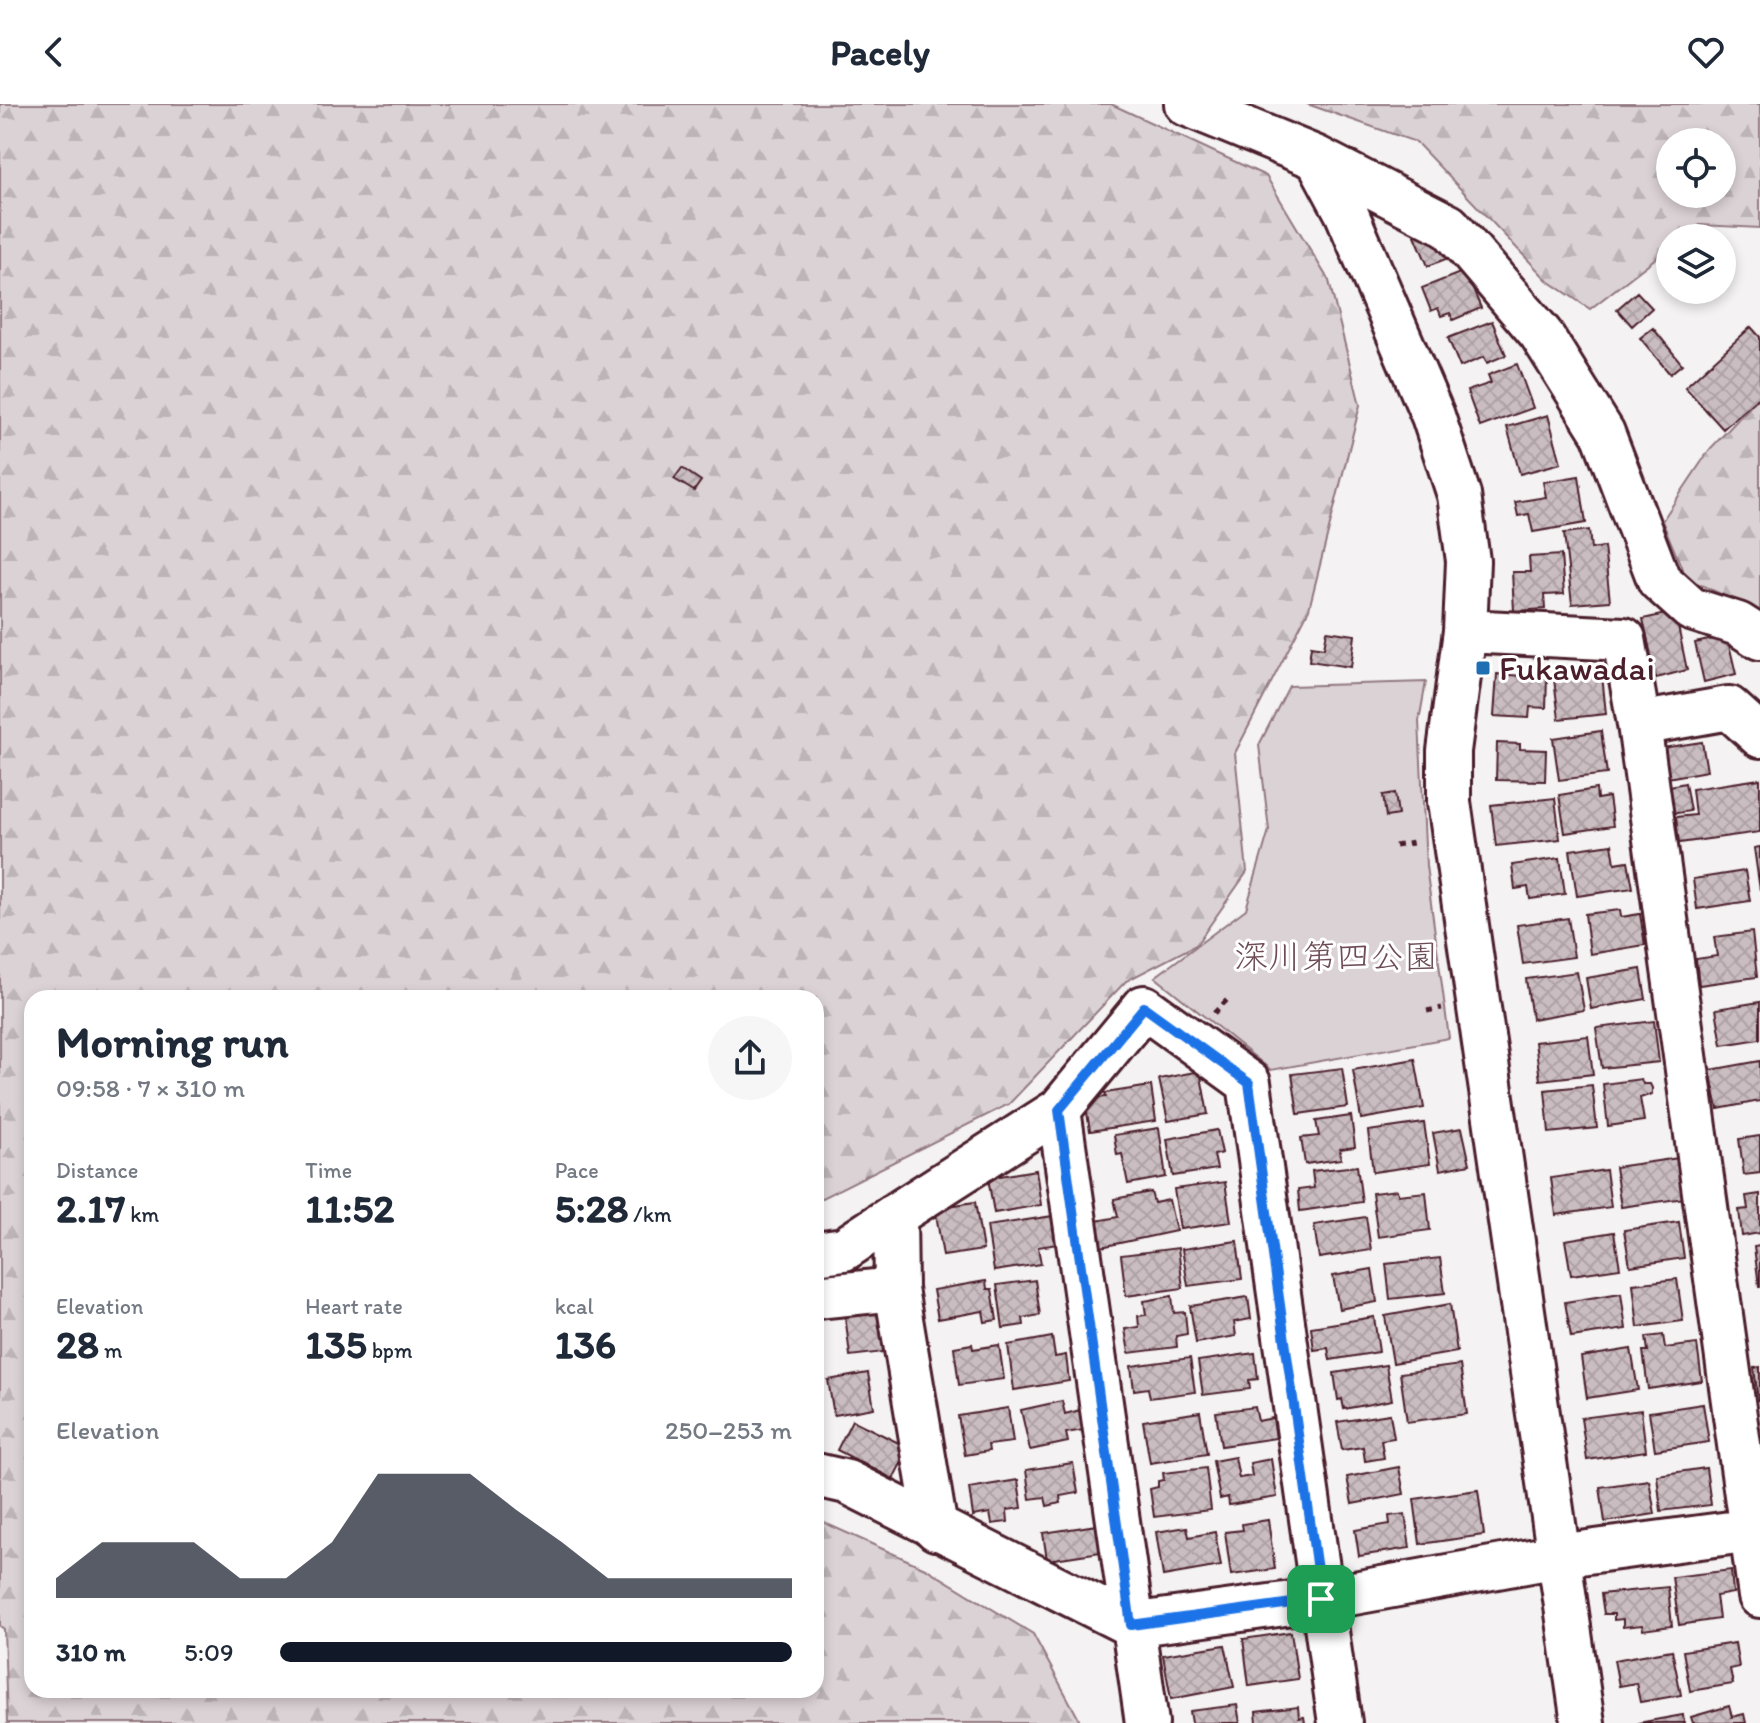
<!DOCTYPE html>
<html lang="en">
<head>
<meta charset="utf-8">
<style>
  body { margin:0; font-family:Itim,"Klee One",sans-serif; background:#f6f6f7; color:#1f2937; height:100vh; display:flex; flex-direction:column; font-size:30px; white-space:nowrap }
  * { box-sizing:border-box; margin:0 }
  p { font-size:26px; color:#747a83 }
  .icon { flex:none; width:44px; height:44px; fill:none; stroke:currentColor; stroke-width:2; stroke-linecap:round; stroke-linejoin:round }
  .map { position:relative; flex:1; overflow:hidden }
  .details { position:absolute; left:24px; top:886px; width:800px; height:708px; display:flex; flex-direction:column; background:#fff; border-radius:24px; box-shadow:0 4px 12px #0003 }
  .details>* { flex:none }
  .controls { position:absolute; left:1656px; top:24px; display:grid; gap:16px }
  .controls a { display:grid; place-items:center; width:80px; height:80px; border-radius:50%; background:#fff; box-shadow:0 4px 12px #0003; font-size:40px }
  .pin { position:absolute; display:grid; place-items:center; width:68px; height:68px; color:#fff; margin:-34px; border-radius:16px; box-shadow:0 4px 12px #0006 }
  .round { display:grid; place-items:center; flex:none; width:84px; height:84px; border-radius:42px; background:#f6f6f7 }
  .overview { display:flex; align-items:center; justify-content:space-between; height:136px; padding:0 32px }
  h1 { font-size:44px; font-weight:800; line-height:60px }
  .stats { display:grid; grid-template-columns:repeat(3,1fr); gap:12px; height:136px; padding:8px 32px }
  .stats div { display:grid; align-content:center }
  .stats b { font-size:40px; font-weight:800 }
  .stats small { font-size:22px; font-weight:400 }
  .stats p { font-size:22px }
  .chart { height:224px; padding:16px 32px }
  .chart p { display:flex; justify-content:space-between }
  .chart svg { width:100%; height:144px; margin-top:8px; fill:#111827; opacity:.7 }
  ul { padding:0 32px; list-style:none; font-size:26px }
  li { display:grid; grid-template-columns:128px 96px 1fr; align-items:center; height:60px }
  li i { height:20px; border-radius:10px; background:#111827 }
  header { display:flex; justify-content:space-between; align-items:center; height:104px; padding:0 32px; background:#fff; font-size:36px; font-weight:800 }
  .map>svg:first-child { display:block }
  .green { fill:#dbd2d5; stroke:#927880; stroke-width:2 }
  .forest { fill:url(#forest-firs); stroke:#927880; stroke-width:2; fill-rule:evenodd }
  .building { fill:url(#building-cross-hatch); stroke:#4a1f2b; stroke-width:2 }
  .lines { fill:none; stroke-linecap:round; stroke-linejoin:round }
  .minor-casing { stroke:#4a1f2b; stroke-width:48 }
  .path { stroke:#4a1f2b; stroke-width:5; stroke-dasharray:6 6; stroke-linecap:butt }
  .minor { stroke:#fff; stroke-width:42 }
  .route-casing { stroke:#fff; stroke-width:16 }
  .route { stroke:#1a73e8; stroke-width:10 }
  .poi-dot { fill:#1f6fb2; stroke:#fff; stroke-width:3 }
  .labels { text-anchor:middle; stroke-width:6; stroke-linejoin:round; paint-order:stroke }
  .poi-label { font-size:34px; fill:#4a1f2b; stroke:#fff; text-anchor:start }
  .park-label { font-size:34px; fill:#6e4c56; stroke:#fff }
</style>
</head>
<body>
<header><svg class="icon" aria-label="back" viewBox="0 0 24 24"><path d="M15 5l-7 7 7 7"/></svg>Pacely<svg class="icon" aria-label="heart" viewBox="0 0 24 24"><path d="M12 20l-8-8c-3-5 5-10 8-4 3-6 11-1 8 4z"/></svg></header>
<div class="map">
<svg width="1760" height="1619" viewBox="0 0 1760 1619">
  <defs>
    <pattern id="forest-firs" width="22" height="20" patternUnits="userSpaceOnUse" patternTransform="scale(2)"><rect width="22" height="20" fill="#dbd2d5"/><path d="M5 1l3.5 6h-7zM16 11l3.5 6h-7z" fill="#bdb4b7"/></pattern>
    <pattern id="building-cross-hatch" width="8" height="8" patternUnits="userSpaceOnUse" patternTransform="scale(2)"><rect width="8" height="8" fill="#cabdc1"/><path d="M0 0l8 8M0 8l8-8" fill="none" stroke="#afa2a6"/></pattern>
  </defs>
  <rect width="100%" height="100%" fill="#f4f2f2"/>
  <filter id="ink" filterUnits="userSpaceOnUse"><feTurbulence type="fractalNoise" baseFrequency=".0125" numOctaves="2"/><feDisplacementMap in="SourceGraphic" scale="16" xChannelSelector="R" yChannelSelector="G"/><feConvolveMatrix kernelMatrix="1 2 1 2 8 2 1 2 1" color-interpolation-filters="sRGB"/></filter>
  <g filter="url(#ink)">
    <path class="green" d="M 1426,578 L 1419,617 L 1426,762 L 1449,934 L 1271,966 L 1155,873 L 1246,805 L 1269,726 L 1259,641 L 1289,582 Z"/>
    <path class="forest" d="M 0,0 L 1111,0 L 1266,72 L 1329,177 L 1360,301 L 1309,505 L 1235,649 L 1247,768 L 1196,841 L 1126,877 L 1009,1000 L 816,1097 L 816,894 L 32,894 L 32,1586 L 816,1586 L 816,1415 L 925,1464 L 1033,1530 L 1081,1619 L 7,1619 L 4,1525 L 0,1522 Z
      M 1307,0 L 1760,0 L 1760,124 L 1700,121 L 1682,134 L 1670,134 L 1670,143 L 1590,205 L 1547,176 L 1416,38 ZM 1670,38 L 1722,38 L 1722,90 L 1670,90 Z
      M 1760,292 L 1760,508 L 1686,474 L 1662,417 L 1710,345 Z"/>
    <path class="building" d="M 1400,96 L 1456,151 L 1428,162 Z
      M 1465,167 L 1481,204 L 1453,216 L 1450,209 L 1441,212 L 1438,204 L 1431,207 L 1422,184 Z
      M 1637,188 L 1652,204 L 1632,222 L 1617,205 Z
      M 1492,217 L 1506,251 L 1487,259 L 1484,253 L 1460,263 L 1448,234 Z
      M 1751,223 L 1760,233 L 1760,292 L 1723,325 L 1685,283 Z
      M 1653,224 L 1682,260 L 1670,270 L 1640,234 Z
      M 1517,260 L 1533,304 L 1480,323 L 1467,287 L 1491,279 L 1488,271 Z
      M 1548,311 L 1561,359 L 1520,370 L 1507,323 Z
      M 682,364 L 701,377 L 694,387 L 674,375 Z
      M 1579,372 L 1586,419 L 1533,428 L 1529,410 L 1518,412 L 1515,398 L 1546,393 L 1543,378 Z
      M 1589,426 L 1591,445 L 1604,443 L 1610,497 L 1572,500 L 1564,429 Z
      M 1561,451 L 1564,490 L 1544,491 L 1545,505 L 1514,507 L 1512,468 L 1530,468 L 1529,453 Z
      M 1675,508 L 1687,566 L 1656,574 L 1643,515 Z
      M 1327,527 L 1355,531 L 1351,563 L 1309,557 L 1311,542 L 1324,544 Z
      M 1727,532 L 1736,570 L 1704,578 L 1695,539 Z
      M 1497,570 L 1547,574 L 1546,604 L 1530,603 L 1529,614 L 1494,612 Z
      M 1602,571 L 1606,610 L 1559,615 L 1554,575 Z
      M 1601,627 L 1607,670 L 1559,676 L 1553,634 Z
      M 1702,638 L 1707,667 L 1667,674 L 1662,644 Z
      M 1497,639 L 1520,640 L 1520,645 L 1546,646 L 1545,677 L 1496,676 Z
      M 1760,675 L 1760,728 L 1679,739 L 1676,713 L 1695,711 L 1692,685 Z
      M 1685,679 L 1690,707 L 1670,710 L 1665,683 Z
      M 1596,685 L 1597,695 L 1609,693 L 1613,722 L 1565,729 L 1559,691 Z
      M 1395,689 L 1398,711 L 1386,713 L 1383,691 Z
      M 1555,694 L 1560,735 L 1496,742 L 1491,701 Z
      M 1612,740 L 1615,759 L 1628,757 L 1633,784 L 1577,792 L 1570,746 Z
      M 1760,743 L 1760,786 L 1754,744 Z
      M 1560,754 L 1565,790 L 1530,795 L 1528,783 L 1515,785 L 1512,761 Z
      M 1745,767 L 1750,797 L 1697,805 L 1693,775 Z
      M 1620,806 L 1621,813 L 1640,810 L 1645,841 L 1590,850 L 1585,810 Z
      M 1568,814 L 1574,853 L 1523,860 L 1517,821 Z
      M 1752,828 L 1757,873 L 1699,881 L 1696,855 L 1717,852 L 1714,833 Z
      M 1641,865 L 1646,895 L 1591,905 L 1586,874 Z
      M 1577,868 L 1584,906 L 1532,915 L 1526,875 Z
      M 1760,898 L 1760,935 L 1722,941 L 1716,905 Z
      M 1654,917 L 1659,958 L 1602,964 L 1596,924 Z
      M 1588,932 L 1593,970 L 1540,976 L 1535,938 Z
      M 1415,955 L 1424,1004 L 1361,1015 L 1353,966 Z
      M 1760,957 L 1760,997 L 1718,1005 L 1710,966 Z
      M 1342,964 L 1348,1003 L 1298,1010 L 1292,970 Z
      M 1200,967 L 1208,1010 L 1168,1017 L 1159,975 Z
      M 1641,975 L 1643,980 L 1650,980 L 1652,984 L 1652,990 L 1640,994 L 1644,1017 L 1608,1022 L 1603,980 Z
      M 1592,981 L 1597,1024 L 1549,1029 L 1545,986 Z
      M 1151,982 L 1156,1017 L 1090,1027 L 1085,996 L 1106,993 L 1105,989 Z
      M 1351,1012 L 1355,1043 L 1340,1045 L 1341,1055 L 1305,1060 L 1301,1034 L 1319,1032 L 1316,1017 Z
      M 1424,1019 L 1430,1060 L 1373,1068 L 1368,1027 Z
      M 1159,1024 L 1166,1073 L 1128,1080 L 1122,1050 L 1117,1051 L 1114,1031 Z
      M 1462,1024 L 1470,1060 L 1440,1066 L 1433,1029 Z
      M 1217,1026 L 1222,1049 L 1214,1051 L 1217,1065 L 1173,1072 L 1167,1035 Z
      M 1760,1032 L 1760,1069 L 1744,1071 L 1739,1035 Z
      M 1679,1054 L 1685,1094 L 1621,1103 L 1615,1063 Z
      M 1357,1062 L 1362,1098 L 1300,1107 L 1298,1086 L 1314,1084 L 1312,1067 Z
      M 1036,1066 L 1041,1101 L 994,1109 L 988,1074 Z
      M 1606,1066 L 1611,1103 L 1556,1111 L 1551,1074 Z
      M 1225,1078 L 1231,1118 L 1180,1125 L 1174,1085 Z
      M 1397,1086 L 1398,1091 L 1426,1088 L 1430,1126 L 1378,1133 L 1372,1089 Z
      M 1151,1088 L 1154,1099 L 1169,1096 L 1176,1127 L 1101,1143 L 1096,1117 L 1118,1113 L 1114,1095 Z
      M 1760,1090 L 1760,1129 L 1742,1132 L 1739,1106 L 1748,1105 L 1746,1092 Z
      M 975,1098 L 983,1146 L 943,1152 L 935,1104 Z
      M 1053,1112 L 1058,1140 L 1038,1143 L 1041,1160 L 994,1167 L 987,1122 Z
      M 1366,1113 L 1371,1146 L 1319,1154 L 1314,1121 Z
      M 1679,1118 L 1684,1154 L 1630,1162 L 1624,1126 Z
      M 1614,1128 L 1620,1164 L 1571,1171 L 1565,1136 Z
      M 1237,1137 L 1242,1175 L 1188,1182 L 1182,1145 Z
      M 1760,1142 L 1760,1182 L 1759,1182 L 1754,1143 Z
      M 1178,1144 L 1183,1184 L 1126,1192 L 1121,1151 Z
      M 1440,1154 L 1445,1189 L 1390,1195 L 1386,1160 Z
      M 1372,1165 L 1377,1198 L 1339,1205 L 1333,1172 Z
      M 1677,1175 L 1683,1217 L 1638,1223 L 1633,1180 Z
      M 1035,1176 L 1040,1211 L 1023,1214 L 1024,1221 L 1003,1224 L 997,1181 Z
      M 986,1177 L 987,1185 L 992,1185 L 997,1216 L 985,1218 L 983,1207 L 938,1215 L 933,1186 Z
      M 1621,1189 L 1626,1225 L 1571,1233 L 1565,1198 Z
      M 1172,1192 L 1174,1209 L 1185,1208 L 1187,1230 L 1176,1232 L 1177,1243 L 1129,1249 L 1125,1225 L 1139,1223 L 1138,1212 L 1146,1211 L 1144,1197 Z
      M 1248,1193 L 1251,1215 L 1234,1218 L 1236,1232 L 1196,1239 L 1190,1202 Z
      M 1450,1200 L 1457,1248 L 1393,1259 L 1385,1212 Z
      M 887,1205 L 893,1247 L 850,1252 L 845,1210 Z
      M 1374,1213 L 1379,1248 L 1330,1256 L 1328,1244 L 1314,1246 L 1311,1223 Z
      M 1663,1231 L 1665,1244 L 1697,1240 L 1702,1277 L 1648,1285 L 1643,1247 L 1648,1247 L 1646,1233 Z
      M 1052,1233 L 1055,1253 L 1066,1251 L 1069,1277 L 1014,1286 L 1008,1241 Z
      M 972,1240 L 973,1245 L 999,1241 L 1004,1275 L 959,1281 L 954,1243 Z
      M 1631,1245 L 1638,1286 L 1587,1294 L 1581,1253 Z
      M 1255,1249 L 1258,1275 L 1249,1276 L 1250,1285 L 1203,1291 L 1198,1257 Z
      M 1190,1254 L 1195,1288 L 1150,1294 L 1148,1284 L 1134,1286 L 1131,1262 Z
      M 1386,1261 L 1392,1296 L 1344,1305 L 1342,1295 L 1338,1296 L 1334,1269 Z
      M 1460,1261 L 1467,1310 L 1407,1318 L 1400,1269 Z
      M 1760,1263 L 1760,1295 L 1758,1296 L 1754,1264 Z
      M 868,1269 L 874,1304 L 834,1311 L 828,1276 Z
      M 1062,1297 L 1065,1310 L 1080,1306 L 1084,1326 L 1066,1329 L 1068,1338 L 1030,1346 L 1021,1306 Z
      M 1703,1300 L 1709,1338 L 1655,1346 L 1649,1308 Z
      M 1255,1303 L 1258,1317 L 1273,1314 L 1276,1334 L 1221,1342 L 1216,1308 Z
      M 1008,1304 L 1013,1338 L 988,1341 L 989,1347 L 965,1351 L 958,1312 Z
      M 1641,1306 L 1646,1347 L 1587,1356 L 1581,1314 Z
      M 1200,1308 L 1207,1350 L 1150,1359 L 1143,1317 Z
      M 1390,1310 L 1394,1334 L 1381,1336 L 1384,1354 L 1365,1357 L 1363,1343 L 1342,1346 L 1337,1318 Z
      M 852,1316 L 909,1344 L 893,1375 L 837,1346 Z
      M 1235,1353 L 1239,1374 L 1252,1372 L 1250,1359 L 1271,1355 L 1277,1393 L 1229,1401 L 1228,1393 L 1220,1395 L 1213,1357 Z
      M 1073,1359 L 1078,1389 L 1060,1392 L 1061,1399 L 1047,1402 L 1045,1393 L 1030,1395 L 1026,1366 Z
      M 1399,1363 L 1404,1390 L 1352,1400 L 1347,1373 Z
      M 1206,1364 L 1211,1406 L 1154,1413 L 1150,1385 L 1158,1383 L 1158,1377 L 1164,1376 L 1163,1369 Z
      M 1706,1364 L 1711,1401 L 1661,1407 L 1657,1371 Z
      M 1018,1376 L 1022,1404 L 1007,1406 L 1008,1418 L 992,1420 L 990,1409 L 973,1412 L 969,1384 Z
      M 1649,1376 L 1655,1410 L 1605,1418 L 1600,1383 Z
      M 1478,1386 L 1484,1431 L 1420,1440 L 1414,1395 Z
      M 1405,1410 L 1410,1444 L 1359,1452 L 1355,1426 L 1390,1420 L 1389,1412 Z
      M 1268,1416 L 1275,1465 L 1231,1471 L 1225,1428 L 1243,1426 L 1242,1420 Z
      M 1097,1421 L 1101,1448 L 1047,1456 L 1043,1429 Z
      M 1187,1423 L 1189,1433 L 1215,1428 L 1221,1462 L 1163,1472 L 1156,1428 Z
      M 1731,1466 L 1733,1489 L 1716,1492 L 1719,1515 L 1679,1521 L 1672,1473 Z
      M 1668,1483 L 1672,1522 L 1643,1526 L 1642,1521 L 1623,1523 L 1623,1515 L 1614,1516 L 1614,1510 L 1604,1510 L 1601,1490 Z
      M 1291,1528 L 1298,1575 L 1249,1582 L 1243,1535 Z
      M 1735,1539 L 1739,1563 L 1730,1565 L 1733,1580 L 1690,1587 L 1683,1547 Z
      M 1225,1541 L 1234,1583 L 1171,1595 L 1163,1551 Z
      M 1672,1546 L 1681,1591 L 1640,1598 L 1636,1579 L 1619,1582 L 1614,1556 Z
      M 1237,1601 L 1240,1619 L 1192,1619 L 1190,1607 Z
      M 1729,1602 L 1732,1613 L 1744,1610 L 1746,1619 L 1693,1619 L 1691,1613 Z
      M 1298,1603 L 1299,1614 L 1304,1613 L 1305,1619 L 1257,1619 L 1256,1608 Z
      M 1683,1611 L 1684,1619 L 1638,1619 Z"/>
    <g class="lines">
      <defs>
        <path id="minor" d="M 1186,0 L 1317,54 L 1449,122 L 1541,230 L 1603,329 L 1659,476 L 1691,505 L 1738,520 L 1760,534
          M 1317,54 L 1346,108 L 1433,312 L 1459,391 L 1468,457 L 1465,527 L 1449,647 L 1449,698 L 1583,1619
          M 1465,527 L 1624,535 L 1639,620 L 1760,1492
          M 1639,620 L 1729,604 L 1760,632
          M 1059,1006 L 1147,1619
          M 816,1149 L 844,1145 L 895,1111
          M 816,1193 L 896,1185
          M 816,1371 L 847,1378 L 1131,1521 L 1321,1495 L 1558,1452 L 1760,1425
          M 936,1425 L 896,1185 L 895,1111 L 1059,1006 L 1144,903 L 1249,979 L 1340,1619"/>
      </defs>
      <use href="#minor" class="minor-casing"/>
      <path class="path" d="M 1395,742 L 1418,738
        M 1427,907 L 1442,904
        M 1214,909 L 1230,893"/>
      <use href="#minor" class="minor"/>
    </g>
  </g>
  <g class="lines" filter="url(#ink)">
    <defs>
      <path id="route" d="M 1144,903 L 1249,979 L 1321,1495 L 1131,1521 L 1059,1006 Z"/>
    </defs>
    <use href="#route" class="route-casing"/>
    <use href="#route" class="route"/>
  </g>
  <rect class="poi-dot" x="1475" y="556" width="16" height="16" rx="4"/>
  <g class="labels">
    <g class="poi-label">
      <text x="1499" y="576">Fukawadai</text>
    </g>
    <g class="park-label">
      <text x="1336" y="864">深川第四公園</text>
    </g>
  </g>
</svg>
<div class="controls">
<a><svg class="icon" aria-label="locate" viewBox="0 0 24 24"><circle cx="12" cy="12" r="6"/><path d="M12 2v4M12 18v4M2 12h4M18 12h4"/></svg></a>
<a><svg class="icon" aria-label="layers" viewBox="0 0 24 24"><path d="M12 4l9 5-9 5-9-5zM3 14l9 5 9-5"/></svg></a>
</div>
<div class="pin" style="left:1321px;top:1495px;background:#1e9e55"><svg class="icon" aria-label="arrive" viewBox="0 0 24 24"><path d="M6 21V4h12l-3 4 3 4H6"/></svg></div>
<section class="details">
<div class="overview"><div><h1>Morning run</h1><p>09:58 · 7 × 310 m</p></div><a class="round"><svg class="icon" aria-label="share" viewBox="0 0 24 24"><path d="M12 15V3M7 8l5-5 5 5M5 13v7h14v-7"/></svg></a></div>
<div class="stats">
<div><p>Distance</p><b>2.17<small> km</small></b></div>
<div><p>Time</p><b>11:52</b></div>
<div><p>Pace</p><b>5:28<small> /km</small></b></div>
</div>
<div class="stats">
<div><p>Elevation</p><b>28<small> m</small></b></div>
<div><p>Heart rate</p><b>135<small> bpm</small></b></div>
<div><p>kcal</p><b>136</b></div>
</div>
<div class="chart"><p><span>Elevation</span>250–253 m</p>
<svg viewBox="0 0 160 44" preserveAspectRatio="none"><path d="M0 44V38L10 27L20 27L30 27L40 38L50 38L60 27L70 6L80 6L90 6L100 17L110 27L120 38L130 38L140 38L150 38L160 38V44z"/></svg>
</div>
<ul>
<li><b>310 m</b>5:09<i style="width:100%"></i></li>
</ul>
</section>
</div>
</body>
</html>
